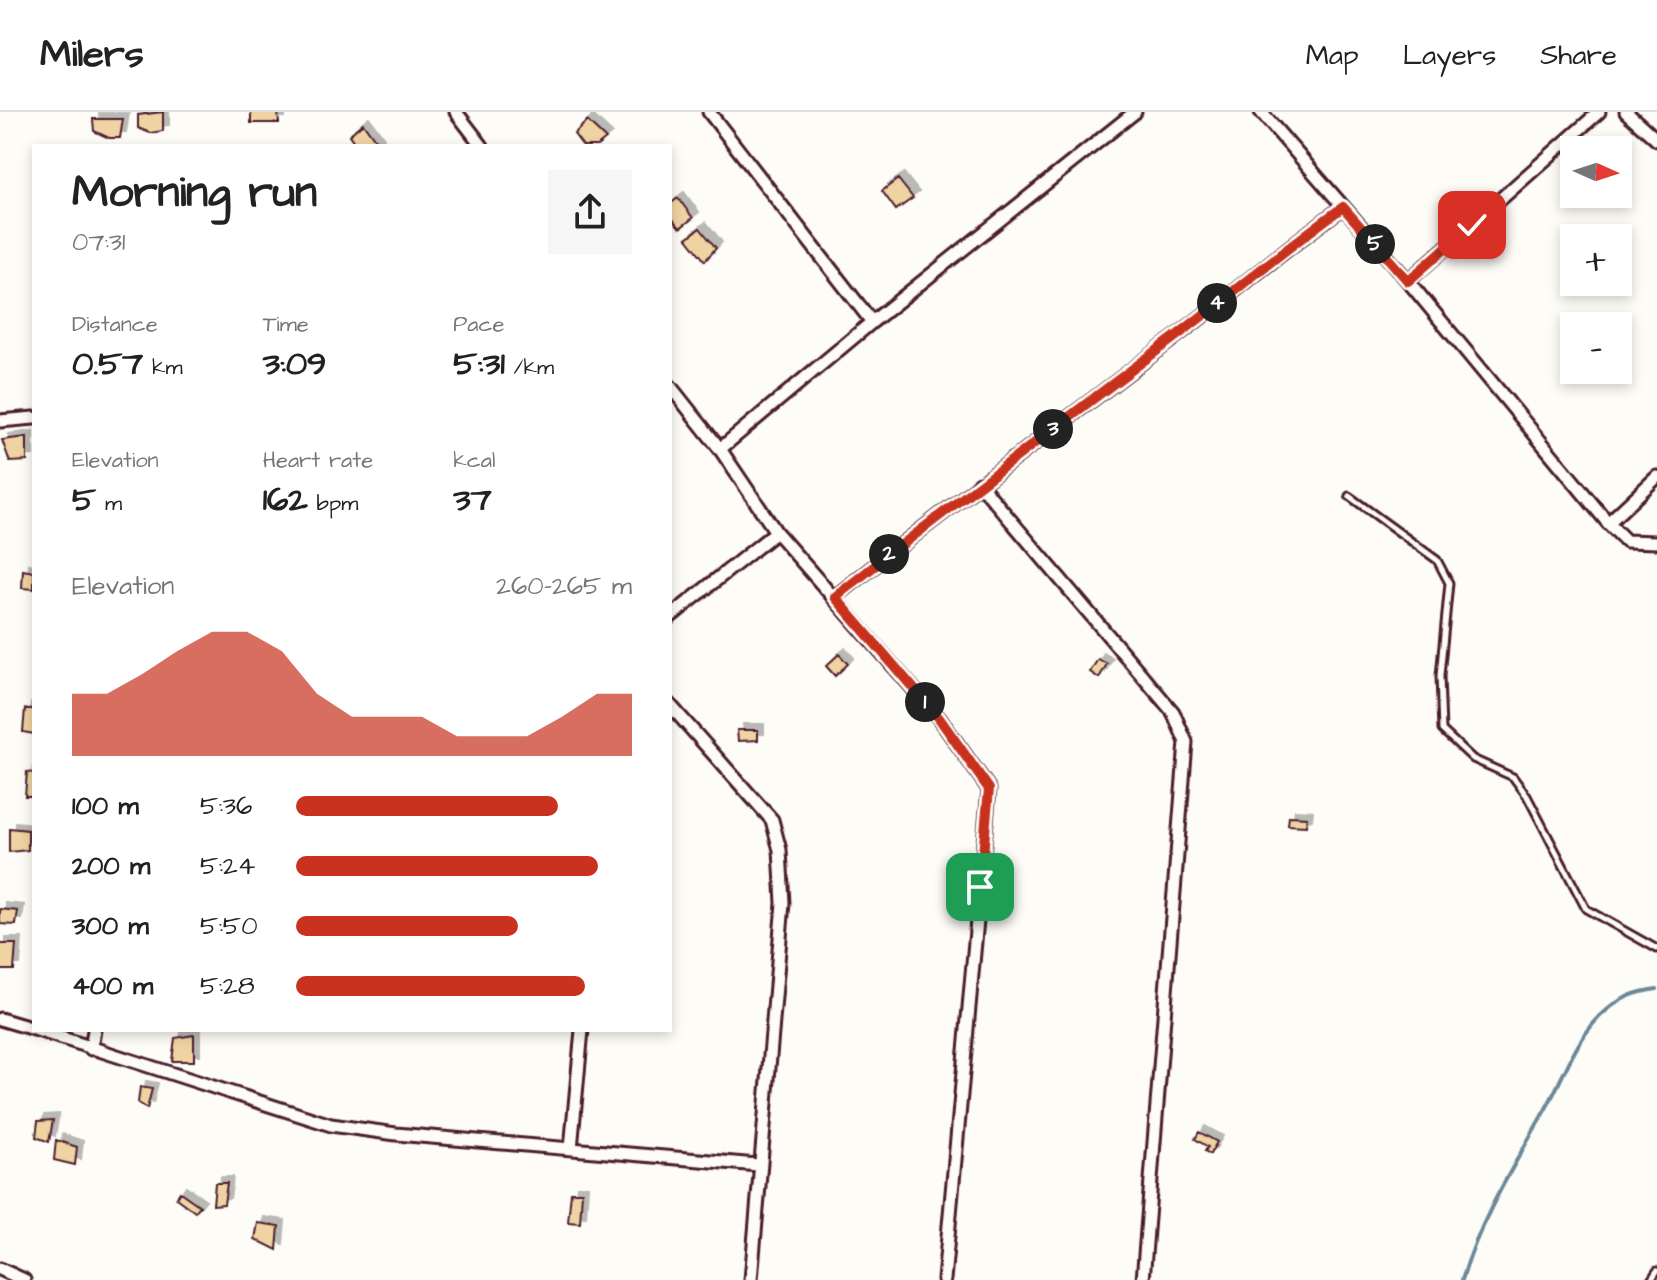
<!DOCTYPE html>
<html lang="en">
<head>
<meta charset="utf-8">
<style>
  body { margin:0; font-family:"Architects Daughter",sans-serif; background:#f6f6f6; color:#222; height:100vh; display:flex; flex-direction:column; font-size:30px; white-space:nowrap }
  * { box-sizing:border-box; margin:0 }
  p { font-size:26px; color:#767676 }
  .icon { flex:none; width:44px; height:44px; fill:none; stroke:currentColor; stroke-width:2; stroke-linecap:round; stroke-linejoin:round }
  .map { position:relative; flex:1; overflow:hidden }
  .side { position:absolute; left:32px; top:32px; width:640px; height:888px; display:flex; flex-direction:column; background:#fff; border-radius:0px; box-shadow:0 4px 12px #0003 }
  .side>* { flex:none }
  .needle { width:52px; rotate:93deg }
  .controls { position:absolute; left:1560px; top:24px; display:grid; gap:16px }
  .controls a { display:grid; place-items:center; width:72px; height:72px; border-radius:0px; background:#fff; box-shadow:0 4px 12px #0003; font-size:40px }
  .pin { position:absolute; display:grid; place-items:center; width:68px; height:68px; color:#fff; margin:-34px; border-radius:16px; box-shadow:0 4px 12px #0006 }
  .km { position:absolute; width:40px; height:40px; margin:-20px; border-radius:50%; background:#222; color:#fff; font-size:22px; line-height:40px; text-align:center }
  .round { display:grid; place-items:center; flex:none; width:84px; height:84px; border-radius:0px; background:#f6f6f6 }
  .head { display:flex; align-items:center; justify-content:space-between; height:136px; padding:0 40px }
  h1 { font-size:44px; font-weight:800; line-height:60px }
  .figures { display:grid; grid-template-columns:repeat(3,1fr); gap:12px; height:136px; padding:8px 40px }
  .figures div { display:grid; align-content:center }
  .figures b { font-size:34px; font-weight:800 }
  .figures small { font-size:22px; font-weight:400 }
  .figures p { font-size:22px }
  .chart { height:224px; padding:16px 40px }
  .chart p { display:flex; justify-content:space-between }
  .chart svg { width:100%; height:144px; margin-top:8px; fill:#c8321e; opacity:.7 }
  ul { padding:0 40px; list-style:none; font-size:26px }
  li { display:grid; grid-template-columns:128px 96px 1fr; align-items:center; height:60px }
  li i { height:20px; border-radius:10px; background:#c8321e }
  header { display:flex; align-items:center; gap:48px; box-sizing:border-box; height:112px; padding:0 40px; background:#fff; border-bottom:2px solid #e0e0e0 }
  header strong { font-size:38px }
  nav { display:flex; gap:44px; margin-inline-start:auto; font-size:28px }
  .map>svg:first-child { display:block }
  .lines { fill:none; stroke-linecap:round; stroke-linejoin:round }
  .stream { stroke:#6a8897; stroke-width:4 }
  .building { fill:#f0d3a3; stroke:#4a1f2b; stroke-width:2; filter:url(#shadow) }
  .service-casing { stroke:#4a1f2b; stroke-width:11 }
  .minor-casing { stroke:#4a1f2b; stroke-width:17 }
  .service { stroke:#fdfcf7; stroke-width:5 }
  .minor { stroke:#fdfcf7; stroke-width:11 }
  .route-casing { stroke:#fff; stroke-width:16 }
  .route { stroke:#c8321e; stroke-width:10 }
</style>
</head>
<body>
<header>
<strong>Milers</strong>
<nav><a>Map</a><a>Layers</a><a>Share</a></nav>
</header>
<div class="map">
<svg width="1657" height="1168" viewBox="0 0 1657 1168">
  <defs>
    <filter id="shadow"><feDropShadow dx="6" dy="-6" stdDeviation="0" flood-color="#0004"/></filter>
  </defs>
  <rect width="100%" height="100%" fill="#fdfcf7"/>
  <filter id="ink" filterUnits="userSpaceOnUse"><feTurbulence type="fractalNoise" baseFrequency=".0125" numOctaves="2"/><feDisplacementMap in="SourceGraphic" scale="16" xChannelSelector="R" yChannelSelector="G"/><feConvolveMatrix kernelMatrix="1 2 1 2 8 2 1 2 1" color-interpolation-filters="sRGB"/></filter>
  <g filter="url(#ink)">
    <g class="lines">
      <path class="stream" d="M 1462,1168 C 1482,1102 1516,1051 1549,991 C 1566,959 1578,922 1607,898 C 1624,884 1636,880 1657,877"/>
    </g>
    <path class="building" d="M 163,0 L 163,19 L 150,21 L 138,16 L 138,3 Z
      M 251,0 L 278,0 L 279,11 L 251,11 Z
      M 93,7 L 123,7 L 120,26 L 109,26 L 94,19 Z
      M 587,9 L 606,27 L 597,34 L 583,34 L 574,22 Z
      M 363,11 L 378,32 L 376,34 L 357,34 L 349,23 Z
      M 898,67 L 913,86 L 896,98 L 882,79 Z
      M 678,86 L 693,106 L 680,116 L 670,104 L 670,92 Z
      M 700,116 L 716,136 L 705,149 L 687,126 Z
      M 27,325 L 27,349 L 10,350 L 2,328 Z
      M 23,458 L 34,460 L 34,477 L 22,476 Z
      M 839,542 L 848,552 L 835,564 L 826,554 Z
      M 1098,547 L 1107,552 L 1099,566 L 1090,560 Z
      M 25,597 L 34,597 L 34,622 L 23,620 Z
      M 737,618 L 758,618 L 758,628 L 738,629 Z
      M 27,660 L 34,661 L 34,684 L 25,684 Z
      M 1289,704 L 1307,705 L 1306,714 L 1288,713 Z
      M 9,716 L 28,718 L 28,738 L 9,740 Z
      M 0,797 L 18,799 L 16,813 L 0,812 Z
      M 0,832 L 16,832 L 14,858 L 0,858 Z
      M 194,923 L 194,949 L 172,949 L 175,926 Z
      M 140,975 L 152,977 L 147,997 L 138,991 Z
      M 53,1008 L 49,1030 L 36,1025 L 38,1009 Z
      M 1199,1020 L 1217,1030 L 1210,1042 L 1205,1039 L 1208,1035 L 1195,1027 Z
      M 56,1028 L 77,1035 L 75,1053 L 54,1048 Z
      M 215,1071 L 227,1071 L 224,1092 L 213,1093 Z
      M 180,1080 L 200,1094 L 195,1100 L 176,1086 Z
      M 571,1080 L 582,1080 L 580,1111 L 568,1110 Z
      M 258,1111 L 279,1114 L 277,1138 L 255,1127 Z"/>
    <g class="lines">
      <defs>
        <path id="service" d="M 1349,384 L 1437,448 L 1449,471 L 1440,564 L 1442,618 L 1473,647 L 1513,665 L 1527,684 L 1586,797 L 1657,837
          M 1651,1168 L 1657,1159"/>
        <path id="minor" d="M 456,0 L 482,34
          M 709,0 L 872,210
          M 1261,0 L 1408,169 L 1608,411 L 1626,429 L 1657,430
          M 1626,0 L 1657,28
          M 1408,169 L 1599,0
          M 670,274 L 720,337 L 776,420 L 939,606 L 989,677 L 944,1168
          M 0,309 L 34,306
          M 720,337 L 872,210 L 1135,0
          M 979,371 L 1173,600 L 1186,630 L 1143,1168
          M 1608,411 L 1657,365
          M 835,485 C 947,396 1061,312 1174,226 C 1231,183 1285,137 1343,95
          M 670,505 L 776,420
          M 670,593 L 772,708 L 780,738 L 783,791 L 751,1168
          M 0,907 L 34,917
          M 37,918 L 331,1013 L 396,1022 L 759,1053
          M 91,937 L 94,918
          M 571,1037 L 582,918
          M 0,1157 L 24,1168"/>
      </defs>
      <use href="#service" class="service-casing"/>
      <use href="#minor" class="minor-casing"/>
      <use href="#service" class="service"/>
      <use href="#minor" class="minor"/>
    </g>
  </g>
  <g class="lines" filter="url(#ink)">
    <defs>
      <path id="route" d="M 980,775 L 989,677 L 939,606 L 835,485 C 949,395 1064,309 1179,222 C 1234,180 1286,136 1343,95 L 1408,169 L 1472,113"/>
    </defs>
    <use href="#route" class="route-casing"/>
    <use href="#route" class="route"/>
  </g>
</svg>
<div class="controls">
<a><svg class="needle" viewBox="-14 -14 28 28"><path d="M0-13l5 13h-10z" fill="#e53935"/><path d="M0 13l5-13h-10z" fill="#767676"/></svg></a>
<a>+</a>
<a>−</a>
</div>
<div class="pin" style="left:980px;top:775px;background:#1e9e55"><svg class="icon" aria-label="arrive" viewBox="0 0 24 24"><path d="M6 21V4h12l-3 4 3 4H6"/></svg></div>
<div class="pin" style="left:1472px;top:113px;background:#d93025"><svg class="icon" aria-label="check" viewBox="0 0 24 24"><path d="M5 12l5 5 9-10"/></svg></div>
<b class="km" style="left:925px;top:590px">1</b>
<b class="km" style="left:889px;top:442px">2</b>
<b class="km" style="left:1053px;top:317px">3</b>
<b class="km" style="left:1217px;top:191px">4</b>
<b class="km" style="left:1375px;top:132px">5</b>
<section class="side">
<div class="head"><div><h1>Morning run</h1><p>07:31</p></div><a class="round"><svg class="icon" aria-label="share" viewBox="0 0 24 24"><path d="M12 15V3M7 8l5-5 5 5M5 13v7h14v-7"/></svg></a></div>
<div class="figures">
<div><p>Distance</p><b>0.57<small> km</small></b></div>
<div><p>Time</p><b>3:09</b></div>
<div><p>Pace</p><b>5:31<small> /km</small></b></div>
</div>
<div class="figures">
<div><p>Elevation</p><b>5<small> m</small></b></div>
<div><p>Heart rate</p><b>162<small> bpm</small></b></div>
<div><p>kcal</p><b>37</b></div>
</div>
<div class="chart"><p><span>Elevation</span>260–265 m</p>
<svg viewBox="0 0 160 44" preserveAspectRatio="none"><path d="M0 44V25L10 25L20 19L30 12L40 6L50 6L60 12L70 25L80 32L90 32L100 32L110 38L120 38L130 38L140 32L150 25L160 25V44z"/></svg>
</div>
<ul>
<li><b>100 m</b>5:36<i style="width:78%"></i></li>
<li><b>200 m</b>5:24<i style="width:90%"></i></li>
<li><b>300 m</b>5:50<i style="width:66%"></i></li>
<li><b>400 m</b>5:28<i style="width:86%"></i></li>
</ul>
</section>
</div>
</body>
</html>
